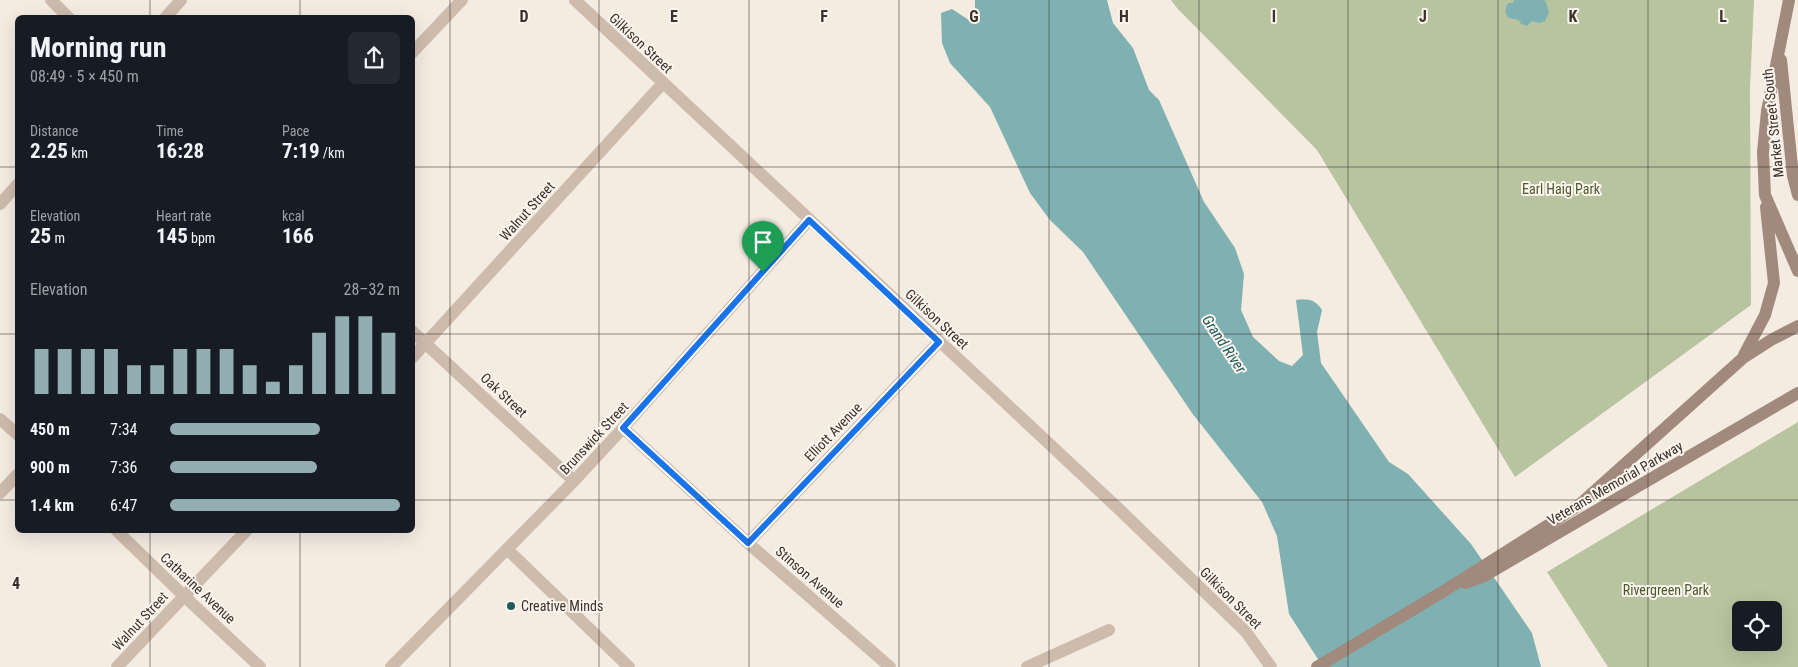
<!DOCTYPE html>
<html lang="en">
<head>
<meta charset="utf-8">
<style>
  body { margin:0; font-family:"Roboto Condensed",sans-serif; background:#242831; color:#f1f3f6; height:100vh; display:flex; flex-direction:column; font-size:19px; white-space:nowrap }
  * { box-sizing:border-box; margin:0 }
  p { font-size:16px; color:#9ea1a6 }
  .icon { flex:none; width:28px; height:28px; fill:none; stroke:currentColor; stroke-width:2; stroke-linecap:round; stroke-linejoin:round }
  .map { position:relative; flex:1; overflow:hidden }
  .details { position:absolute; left:15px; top:15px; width:400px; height:518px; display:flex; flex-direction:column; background:#171b24; border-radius:8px; box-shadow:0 5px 20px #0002 }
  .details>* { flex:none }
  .controls { position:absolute; left:1732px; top:601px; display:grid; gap:10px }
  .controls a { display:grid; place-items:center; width:50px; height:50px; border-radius:8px; background:#171b24; box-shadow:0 5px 20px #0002; font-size:25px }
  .pin { position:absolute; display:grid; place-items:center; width:42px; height:42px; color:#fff; margin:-51px -21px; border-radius:50% 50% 50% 0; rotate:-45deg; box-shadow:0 0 5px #0007 }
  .pin .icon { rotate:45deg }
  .round { display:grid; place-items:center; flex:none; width:52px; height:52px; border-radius:8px; background:#242831 }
  .overview { display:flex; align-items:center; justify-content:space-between; height:85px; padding:0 15px }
  h1 { font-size:28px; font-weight:700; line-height:38px }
  .metrics { display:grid; grid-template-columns:repeat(3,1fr); gap:8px; height:85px; padding:5px 15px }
  .metrics div { display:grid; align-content:center }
  .metrics b { font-size:21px; font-weight:700 }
  .metrics small { font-size:14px; font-weight:400 }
  .metrics p { font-size:14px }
  .chart { height:140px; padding:10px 15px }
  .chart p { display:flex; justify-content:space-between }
  .chart svg { width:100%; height:90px; margin-top:5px; stroke:#92aeb2; stroke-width:6 }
  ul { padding:0 15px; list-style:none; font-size:16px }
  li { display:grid; grid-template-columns:80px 60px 1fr; align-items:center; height:38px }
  li i { height:12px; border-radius:6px; background:#92aeb2 }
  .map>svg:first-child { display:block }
  .green { fill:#b8c4a0; fill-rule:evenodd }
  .water { fill:#7fb0b2 }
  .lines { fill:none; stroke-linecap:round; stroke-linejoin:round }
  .street { stroke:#cdbbac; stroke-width:12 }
  .secondary { stroke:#a18a7d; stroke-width:12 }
  .route-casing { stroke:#fff; stroke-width:10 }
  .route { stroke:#1a73e8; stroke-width:6 }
  .grid { fill:none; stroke:#3b302b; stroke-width:1; stroke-opacity:0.55 }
  .poi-dot { fill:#1f5a5e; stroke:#fbf5ee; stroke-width:2 }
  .labels { text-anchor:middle; stroke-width:4; stroke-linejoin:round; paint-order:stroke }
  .street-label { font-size:14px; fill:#3b302b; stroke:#fbf5ee }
  .park-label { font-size:14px; fill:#4a5a2e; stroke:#fbf5ee }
  .poi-label { font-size:14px; fill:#3b302b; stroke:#fbf5ee; text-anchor:start }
  .water-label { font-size:15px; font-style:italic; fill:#1f5a5e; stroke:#fbf5ee }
  .grid-label { font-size:16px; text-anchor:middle; font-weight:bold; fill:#3b302b; stroke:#fbf5ee; stroke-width:4; stroke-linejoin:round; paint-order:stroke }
</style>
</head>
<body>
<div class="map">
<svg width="1798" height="667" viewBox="0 0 1798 667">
  <rect width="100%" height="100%" fill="#f4ebe1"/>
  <path class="green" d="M 1171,0 L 1754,0 L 1750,88 L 1751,305 L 1515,477 L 1317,150 L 1177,8 Z
    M 1798,422 L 1798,667 L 1608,667 L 1547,572 ZM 1741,610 L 1774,610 L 1774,642 L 1741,642 Z"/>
  <path class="water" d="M 975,0 L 1107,0 L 1113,23 L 1133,48 L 1149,90 L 1159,100 L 1204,202 L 1235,248 L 1244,274 L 1241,310 L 1253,337 L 1279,361 L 1292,366 L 1303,355 L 1296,300 C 1308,299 1315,299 1322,310 L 1317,332 L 1321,363 L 1389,462 L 1408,474 L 1471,544 L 1532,633 L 1541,667 L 1323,667 L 1289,614 L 1277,536 L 1262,502 L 1192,413 L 1083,252 L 1050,220 L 1030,193 L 990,107 L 950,63 L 942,43 L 941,13 L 952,9 L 975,24 Z
    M 1514,0 L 1544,0 L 1546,2 L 1549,12 L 1545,21 L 1539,23 L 1532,21 L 1527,26 L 1521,24 L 1519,20 L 1509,18 C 1504,13 1505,9 1508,3 L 1513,3 Z"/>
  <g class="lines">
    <path class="street" d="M 51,0 L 69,18
      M 575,0 L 1122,512 L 1246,632 L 1271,667
      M 165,18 L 181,0
      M 412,53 L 462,0
      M 0,204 L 18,184
      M 412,331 L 574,481
      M 412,358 L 663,83
      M 0,419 L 18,435
      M 623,428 L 748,543 L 890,667
      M 0,493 L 18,474
      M 116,530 L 184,596 L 260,667
      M 748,543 L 939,342
      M 507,549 L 629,667
      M 117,667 L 247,530
      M 391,667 L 574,481 L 623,428 L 809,220
      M 1027,667 L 1109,630"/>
    <path class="secondary" d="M 1789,0 L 1767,111 L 1763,152 L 1765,195 L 1798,271
      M 1781,60 L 1793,176 L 1798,195
      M 1744,355 L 1765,315 L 1774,283 L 1766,207
      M 1465,583 L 1484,576 L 1798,393
      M 1317,667 L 1444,591 L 1578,506 L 1743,358 L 1771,340 L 1798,326"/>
  </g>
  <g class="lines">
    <defs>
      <path id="route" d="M 809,220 L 939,342 L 748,543 L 623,428 Z"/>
    </defs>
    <use href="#route" class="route-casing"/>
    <use href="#route" class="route"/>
  </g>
  <path class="grid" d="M 150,0 L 150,18M 300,0 L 300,18M 450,0 L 450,667M 599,0 L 599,667M 749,0 L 749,667M 899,0 L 899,667M 1049,0 L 1049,667M 1199,0 L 1199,667M 1348,0 L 1348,667M 1498,0 L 1498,667M 1648,0 L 1648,667M 0,167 L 18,167M 412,167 L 1798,167M 0,334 L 18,334M 412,334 L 1798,334M 0,500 L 18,500M 412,500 L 1798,500M 150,530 L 150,667M 300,530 L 300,667"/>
  <circle class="poi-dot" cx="511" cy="606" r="5"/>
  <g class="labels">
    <g class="street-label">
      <text transform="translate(641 43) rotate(43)" y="5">Gilkison Street</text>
      <text transform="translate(1773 123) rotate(-96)" y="5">Market Street South</text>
      <text transform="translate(527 211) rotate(-48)" y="5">Walnut Street</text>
      <text transform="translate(937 319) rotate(43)" y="5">Gilkison Street</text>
      <text transform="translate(504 395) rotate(43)" y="5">Oak Street</text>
      <text transform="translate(833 432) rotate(-46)" y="5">Elliott Avenue</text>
      <text transform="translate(594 438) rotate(-47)" y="5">Brunswick Street</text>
      <text transform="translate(1615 483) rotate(-30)" y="5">Veterans Memorial Parkway</text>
      <text transform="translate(810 577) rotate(41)" y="5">Stinson Avenue</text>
      <text transform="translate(198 588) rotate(43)" y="5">Catharine Avenue</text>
      <text transform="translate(1231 598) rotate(45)" y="5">Gilkison Street</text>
      <text transform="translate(140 621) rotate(-47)" y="5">Walnut Street</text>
    </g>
    <g class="park-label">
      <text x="1561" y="194">Earl Haig Park</text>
      <text x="1666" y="595">Rivergreen Park</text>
    </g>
    <g class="poi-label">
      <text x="521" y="611">Creative Minds</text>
    </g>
    <g class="water-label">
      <text transform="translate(1224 344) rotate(56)" y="5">Grand River</text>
    </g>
  </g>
  <g class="grid-label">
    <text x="524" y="22">D</text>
    <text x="674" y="22">E</text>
    <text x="824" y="22">F</text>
    <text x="974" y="22">G</text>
    <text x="1124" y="22">H</text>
    <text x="1274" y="22">I</text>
    <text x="1423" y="22">J</text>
    <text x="1573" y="22">K</text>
    <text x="1723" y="22">L</text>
    <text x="16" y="589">4</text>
  </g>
</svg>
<div class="controls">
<a><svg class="icon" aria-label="locate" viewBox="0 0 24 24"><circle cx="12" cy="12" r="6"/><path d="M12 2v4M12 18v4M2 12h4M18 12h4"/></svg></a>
</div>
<div class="pin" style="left:763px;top:272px;background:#1e9e55"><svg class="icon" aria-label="arrive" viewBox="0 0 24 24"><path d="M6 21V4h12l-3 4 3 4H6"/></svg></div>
<section class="details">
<div class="overview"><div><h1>Morning run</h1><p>08:49 · 5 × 450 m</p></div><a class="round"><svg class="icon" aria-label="share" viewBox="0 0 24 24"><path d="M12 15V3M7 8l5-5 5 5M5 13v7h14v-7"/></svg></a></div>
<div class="metrics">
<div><p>Distance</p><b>2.25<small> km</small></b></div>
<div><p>Time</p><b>16:28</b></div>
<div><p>Pace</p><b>7:19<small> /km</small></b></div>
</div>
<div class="metrics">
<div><p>Elevation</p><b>25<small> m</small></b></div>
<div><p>Heart rate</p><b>145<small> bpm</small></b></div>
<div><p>kcal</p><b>166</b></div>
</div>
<div class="chart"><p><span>Elevation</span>28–32 m</p>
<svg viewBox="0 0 160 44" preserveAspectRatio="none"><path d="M5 44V22M15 44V22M25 44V22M35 44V22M45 44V30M55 44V30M65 44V22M75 44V22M85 44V22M95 44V30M105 44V38M115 44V30M125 44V14M135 44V6M145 44V6M155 44V14"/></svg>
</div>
<ul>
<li><b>450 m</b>7:34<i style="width:65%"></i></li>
<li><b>900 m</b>7:36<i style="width:64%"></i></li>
<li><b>1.4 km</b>6:47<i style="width:100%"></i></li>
</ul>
</section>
</div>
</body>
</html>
